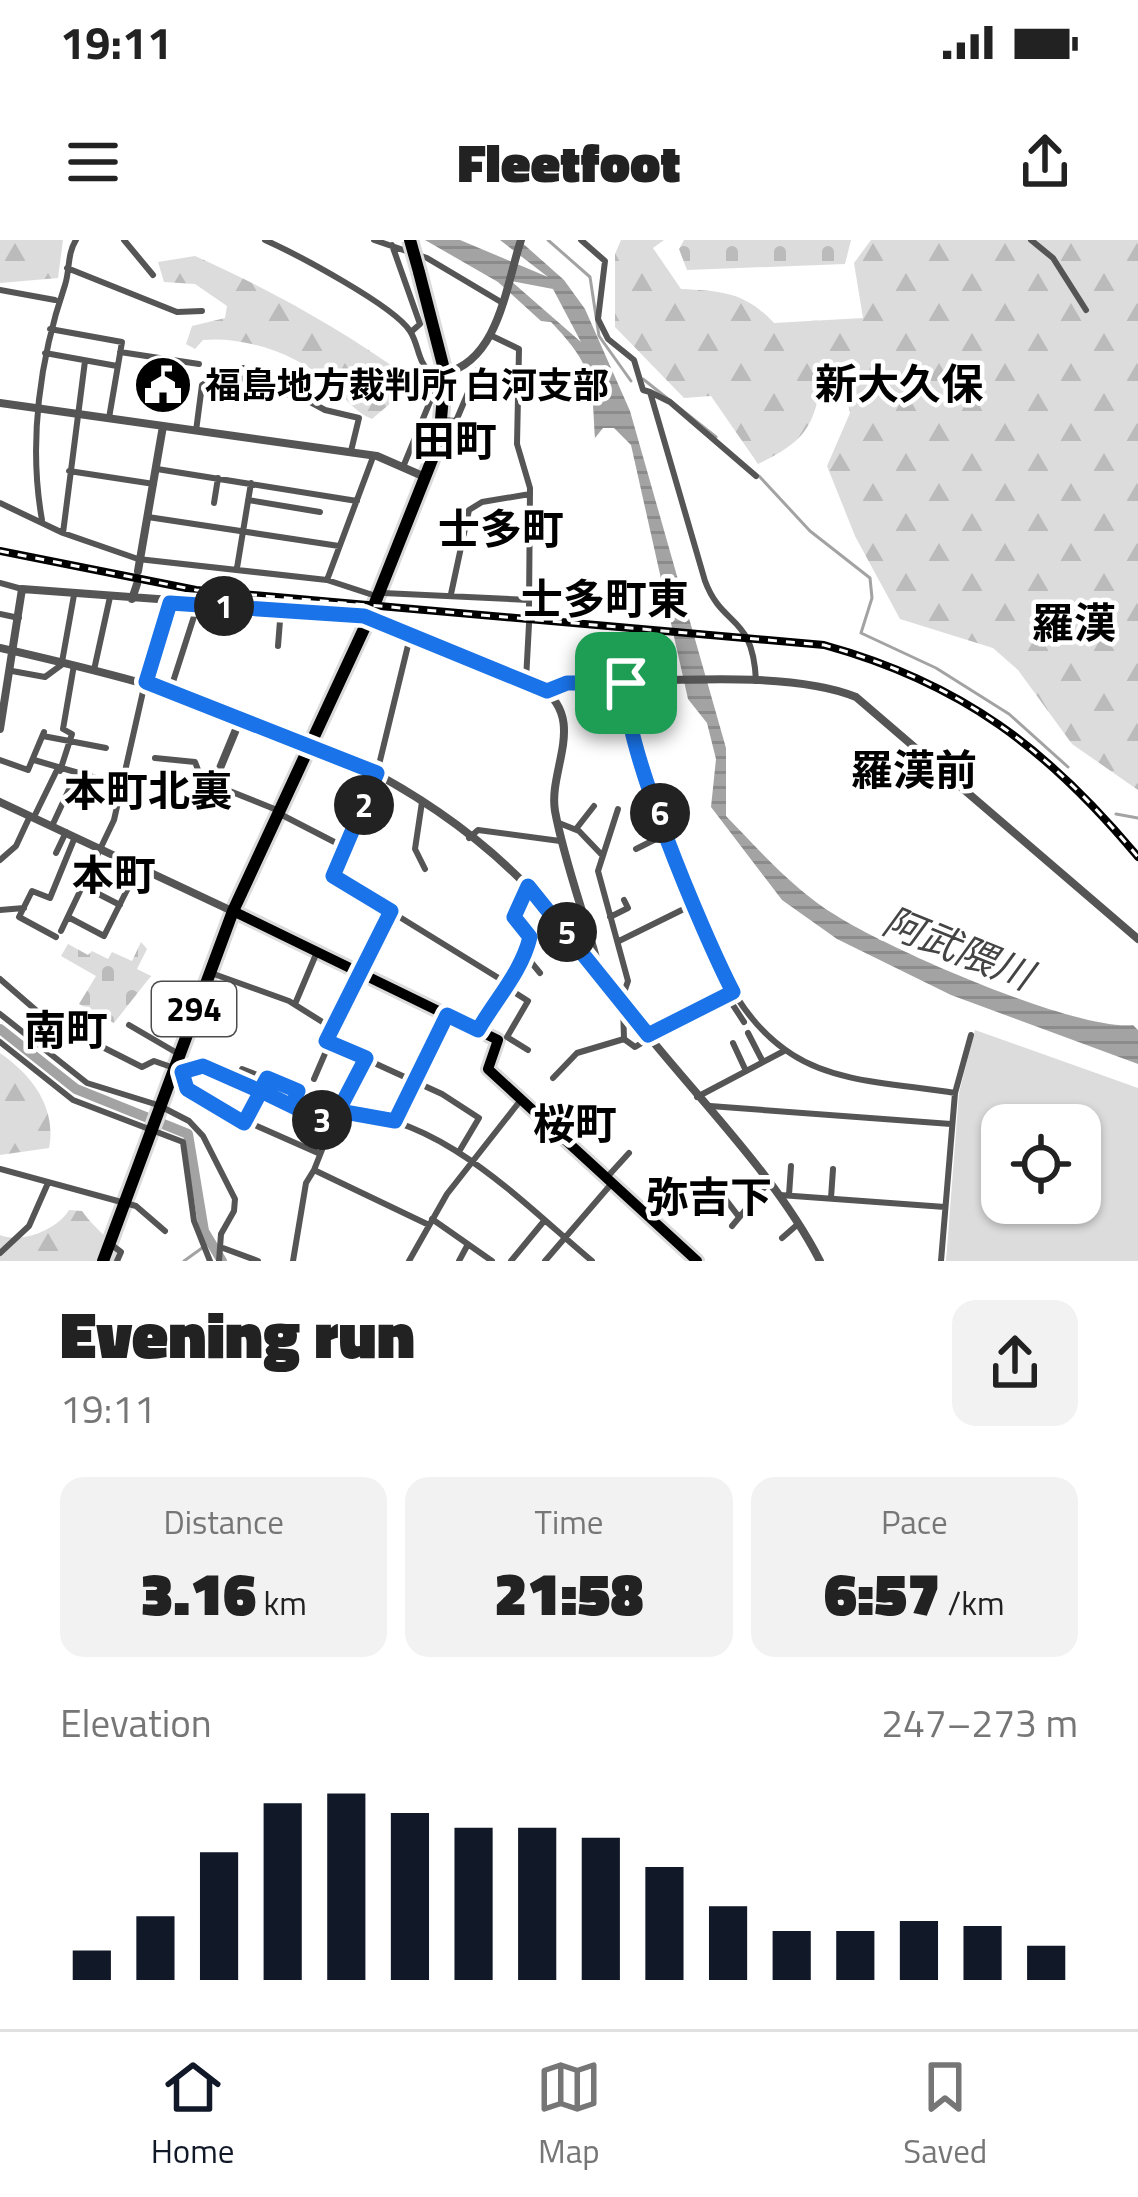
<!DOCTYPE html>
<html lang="en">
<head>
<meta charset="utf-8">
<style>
  body { margin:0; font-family:"Titillium Web","Noto Sans JP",sans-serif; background:#f2f2f2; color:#222; height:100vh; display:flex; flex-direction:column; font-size:45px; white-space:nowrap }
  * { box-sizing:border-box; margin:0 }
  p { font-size:39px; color:#767676 }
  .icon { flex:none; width:66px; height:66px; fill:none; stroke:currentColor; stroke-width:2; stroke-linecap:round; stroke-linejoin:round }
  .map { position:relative; height:1021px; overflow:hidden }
  .sheet { display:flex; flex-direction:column; background:#fff; flex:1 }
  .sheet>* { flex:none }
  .fabs { position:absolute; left:981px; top:864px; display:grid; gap:24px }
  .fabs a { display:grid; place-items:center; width:120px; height:120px; border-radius:24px; background:#fff; box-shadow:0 3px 9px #0004; font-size:60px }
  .pin { position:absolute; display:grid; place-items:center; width:102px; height:102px; color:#fff; margin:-51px; border-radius:24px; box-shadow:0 6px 18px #0006 }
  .km { position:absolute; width:60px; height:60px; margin:-30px; border-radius:50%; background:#222; color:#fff; font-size:33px; line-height:60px; text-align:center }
  .round { display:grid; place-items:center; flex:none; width:126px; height:126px; border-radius:24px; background:#f2f2f2 }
  .overview { display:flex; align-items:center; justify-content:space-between; height:204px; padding:0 60px }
  h1 { font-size:66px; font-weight:800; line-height:90px }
  .stats { display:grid; grid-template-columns:repeat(3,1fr); gap:18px; height:204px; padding:12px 60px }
  .stats div { display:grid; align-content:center; border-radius:24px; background:#f2f2f2; text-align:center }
  .stats b { font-size:60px; font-weight:800 }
  .stats small { font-size:33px; font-weight:400 }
  .stats p { font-size:33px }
  .chart { height:336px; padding:24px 60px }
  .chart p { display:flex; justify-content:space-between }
  .chart svg { width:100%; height:216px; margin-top:12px; stroke:#111827; stroke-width:6 }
  .status { display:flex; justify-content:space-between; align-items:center; height:84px; padding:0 60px; background:#fff; direction:ltr }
  .status svg { height:33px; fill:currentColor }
  header { display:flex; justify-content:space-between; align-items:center; height:156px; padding:0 60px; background:#fff; font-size:54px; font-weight:800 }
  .tabs { display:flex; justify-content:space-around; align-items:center; height:168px; border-top:3px solid #e0e0e0; background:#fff; font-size:33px; color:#767676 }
  .tabs a { display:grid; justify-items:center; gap:6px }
  .tabs .on { color:#111827 }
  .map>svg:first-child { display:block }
  .forest { fill:url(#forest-firs) }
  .cemetery { fill:url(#cemetery-stones) }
  .park { fill:#dcdcdc; fill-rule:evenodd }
  .water { fill:url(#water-rules); fill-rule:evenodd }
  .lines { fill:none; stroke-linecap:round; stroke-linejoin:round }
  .stream { stroke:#a3a3a3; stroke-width:3 }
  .river { stroke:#a3a3a3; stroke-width:10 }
  .primary-casing { stroke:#dbdbdb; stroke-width:16 }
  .trunk-casing { stroke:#dbdbdb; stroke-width:18 }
  .minor { stroke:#555; stroke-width:6 }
  .tertiary { stroke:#555; stroke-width:8 }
  .primary { stroke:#000; stroke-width:10 }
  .trunk { stroke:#000; stroke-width:12 }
  .rail-casing { stroke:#000; stroke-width:8 }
  .rail { stroke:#fff; stroke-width:3; stroke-dasharray:9; stroke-linecap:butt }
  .trunk-bridge-casing { stroke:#dbdbdb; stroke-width:18; stroke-linecap:butt }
  .trunk-bridge { stroke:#000; stroke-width:12 }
  .route-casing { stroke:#fff; stroke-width:24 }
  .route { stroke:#1a73e8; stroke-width:15 }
  .labels { text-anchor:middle; stroke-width:9; stroke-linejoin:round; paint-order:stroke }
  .shield { fill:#fff; stroke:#4c4c4c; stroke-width:3 }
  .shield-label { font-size:33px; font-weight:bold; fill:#000 }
  .poi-label { font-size:36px; font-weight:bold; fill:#000; stroke:#fff; text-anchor:start }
  .water-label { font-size:39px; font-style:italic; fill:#444; stroke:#fff }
  .quarter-label { font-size:42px; font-weight:bold; fill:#000; stroke:#fff }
</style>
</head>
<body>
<div class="status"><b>19:11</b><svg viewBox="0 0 49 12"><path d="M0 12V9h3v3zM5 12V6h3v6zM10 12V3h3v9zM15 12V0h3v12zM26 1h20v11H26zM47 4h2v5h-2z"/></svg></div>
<header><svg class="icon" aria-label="menu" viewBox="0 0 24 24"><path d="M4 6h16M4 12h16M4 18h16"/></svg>Fleetfoot<svg class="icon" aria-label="share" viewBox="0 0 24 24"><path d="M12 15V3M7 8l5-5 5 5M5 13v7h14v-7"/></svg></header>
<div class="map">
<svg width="1138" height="1021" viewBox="0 0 1138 1021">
  <defs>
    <pattern id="forest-firs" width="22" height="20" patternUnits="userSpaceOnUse" patternTransform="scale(3)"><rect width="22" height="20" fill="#dcdcdc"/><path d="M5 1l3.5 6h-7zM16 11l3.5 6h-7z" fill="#bbb"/></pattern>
    <pattern id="cemetery-stones" width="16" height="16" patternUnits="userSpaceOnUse" patternTransform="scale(3)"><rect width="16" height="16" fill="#dcdcdc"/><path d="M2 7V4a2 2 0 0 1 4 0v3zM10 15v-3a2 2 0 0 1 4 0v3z" fill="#bbb"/></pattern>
    <pattern id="water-rules" width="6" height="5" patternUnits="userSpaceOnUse" patternTransform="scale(3)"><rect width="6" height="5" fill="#a3a3a3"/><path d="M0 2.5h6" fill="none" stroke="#8b8b8b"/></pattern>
  </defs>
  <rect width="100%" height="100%" fill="#fff"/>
  <path class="forest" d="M 0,0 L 63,0 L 58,38 L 0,43 Z
    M 621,0 L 664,0 L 653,8 L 681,49 C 722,51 745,52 774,83 L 863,78 L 854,23 L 871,0 L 1138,0 L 1138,550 L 1072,504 L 1018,430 L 993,408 L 900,379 L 855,296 L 827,226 L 850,173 L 844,147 L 820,146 C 814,192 797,205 758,224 L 711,156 L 684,158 L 615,87 L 615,14 Z
    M 195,16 C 269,49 339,88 405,135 L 405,151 L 372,179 C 354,172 344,156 329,142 C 297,114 245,96 203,100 L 195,109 L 186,104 L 192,86 L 225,78 L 227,66 L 195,44 L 164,42 L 158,22 Z
    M 0,813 C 32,835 57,868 49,908 L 0,915 Z
    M 69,970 L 82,971 C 96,991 112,998 121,1021 L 0,1021 L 0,995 C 21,1004 57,990 69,970 Z"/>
  <path class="cemetery" d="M 684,0 L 851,0 L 845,24 L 687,30 L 679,9 Z
    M 141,702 L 147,709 L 137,729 L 151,736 L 114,783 L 79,764 L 96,736 L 61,716 L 68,704 L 88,715 L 92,711 L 108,719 L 112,712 L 132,721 Z"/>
  <path class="park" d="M 975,790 L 1138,848 L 1138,1021 L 946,1021 L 959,853 ZM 1002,885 L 1080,885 L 1080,963 L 1002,963 Z"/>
  <path class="water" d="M 425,0 L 460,0 L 548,37 L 500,0 L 519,0 L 564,40 L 585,69 L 630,171 L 726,508 L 726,576 C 760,611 795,651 837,676 C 889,709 1075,791 1133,785 L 1138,790 L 1138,824 L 951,755 L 837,699 L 782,660 L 711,567 L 716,519 L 707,483 L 688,459 L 631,205 L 614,188 L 603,188 L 595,198 C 592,139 593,126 551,82 L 541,81 L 498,42 ZM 511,41 L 553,49 L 581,102 Z"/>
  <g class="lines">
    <path class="stream" d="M 548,0 L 590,37 L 599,96 L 631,141
      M 643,139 L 716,197
      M 759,236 L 810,291 L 870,338 L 872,358 L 861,393 L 936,428 L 1009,474 L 1068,527
      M 1116,574 L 1138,578
      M 184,1021 L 209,1003"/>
    <path class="river" d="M 0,789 L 76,849 L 188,894 L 204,991 L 222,1021"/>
    <defs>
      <path id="primary" d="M 233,671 L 498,800 L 488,829 L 697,1021"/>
      <path id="trunk" d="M 103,1021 L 233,671 L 369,378 L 439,202 L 445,133 L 419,32"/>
    </defs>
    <use href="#primary" class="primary-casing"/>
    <use href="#trunk" class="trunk-casing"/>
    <path class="minor" d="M 124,0 L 153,35
      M 265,0 C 296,14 393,65 410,91 C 419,105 417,120 430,133 L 442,133
      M 374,0 L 427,18 L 501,62
      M 581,0 L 605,21 L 598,79 L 608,99 L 634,120 L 643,150 L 650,152 L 705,341 C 723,389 753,373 756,441
      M 1031,0 L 1053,18 L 1086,70
      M 392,5 L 420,84 L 411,92
      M 67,28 L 177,72 L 202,71
      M 0,50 L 55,60
      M 50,89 L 122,102 L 109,178
      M 490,95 L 519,109 L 517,204 L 530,248 L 529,368
      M 120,112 L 199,124
      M 45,113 L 117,126
      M 238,147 L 243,128
      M 274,152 L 279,136
      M 650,152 L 670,162 L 756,236
      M 444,180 L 456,181 L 478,129
      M 196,191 L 202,145 L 207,142 L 301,157 L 325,170 L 359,178 L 351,211
      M 403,227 L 434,152
      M 157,229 L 357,261
      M 69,231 L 154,244
      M 248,260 L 320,272
      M 0,263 L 63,293 L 138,319 L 327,340 L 376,356
      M 214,263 L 218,238
      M 148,277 L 339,306
      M 42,280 C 28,202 40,118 65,45 C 70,30 67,14 76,0
      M 63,293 L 85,121
      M 237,328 L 251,243
      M 327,340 L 373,217
      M 0,343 L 22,349
      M 383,353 L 529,360
      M 451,354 L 469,270 L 482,262 L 530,254
      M 0,374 L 19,378
      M 411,393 L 377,533 L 333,636 L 505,742 L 479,790
      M 278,406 L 281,368
      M 62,422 L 74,355
      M 94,430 L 110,357
      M 12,431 L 45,437 L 64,423
      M 526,440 L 529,384
      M 626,443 C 620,496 704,707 736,756 C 751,780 769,800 793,815 C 838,844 903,844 955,853
      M 171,448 L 198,364
      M 43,496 L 106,508
      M 155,518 L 195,522 L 202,540 L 277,570
      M 0,520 L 28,530 L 44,492
      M 34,520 L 124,546
      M 60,531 L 72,494 L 63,489 L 74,425
      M 422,562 L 415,609 L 425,629
      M 618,569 L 598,631 L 628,741 L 621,761
      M 280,574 L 346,608
      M 34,577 L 57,530
      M 559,583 L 579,591 L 601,614
      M 52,586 L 72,543
      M 576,589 L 594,566
      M 469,598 L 478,590 L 560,601
      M 636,609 L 668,593
      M 56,613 L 66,592
      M 0,620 L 16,606 L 30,576
      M 83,646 L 120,665
      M 0,670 L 24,668
      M 391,671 L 326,801 L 442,854 L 479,878 L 460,910
      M 68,677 L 104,696 L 139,626
      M 610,677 L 628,668 L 624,660
      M 61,691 L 114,580 L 149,425 L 170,363
      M 56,697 L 19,677 L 32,651 L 50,658 L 75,597
      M 619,701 L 694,664
      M 526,716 L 540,733
      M 211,733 L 289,761 L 332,788
      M 0,739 L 45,778 L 142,827 L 154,821 L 177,829
      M 505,742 L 525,718 L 529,695 L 514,677 L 528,647
      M 503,745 L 528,761 L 507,797
      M 727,756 L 744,782
      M 295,764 L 317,712
      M 623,765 L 624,799 L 635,807 L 650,798
      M 0,774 L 87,843 L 158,865 L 189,881 L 203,896 L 235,959 L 234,971 L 221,994 L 219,1021
      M 129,785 L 177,813
      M 748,793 L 763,822
      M 648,795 L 733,752
      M 507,797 L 528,810
      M 0,802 L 73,860 L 183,902 L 194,981 L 210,1021
      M 733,803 L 746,831
      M 242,829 L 298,851 L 292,866
      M 553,838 L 577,813 L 624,799
      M 314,839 L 330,802
      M 697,857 L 784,811
      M 710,866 L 951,884
      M 339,871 L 366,818
      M 395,881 L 446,776
      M 244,883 L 261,851
      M 318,913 L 205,863 L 187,849 L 181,832 L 203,826 L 331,885
      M 0,929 L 136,966 L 165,991
      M 609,935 L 629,913
      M 720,952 L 739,977
      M 780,955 L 945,967
      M 789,955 L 791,926
      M 831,958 L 833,929
      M 432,979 L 492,1021
      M 429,985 L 314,930 L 337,872 C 438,872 519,960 592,1021
      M 732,986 L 767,944
      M 782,998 L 798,984
      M 109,1003 L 121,1012 L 117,1021
      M 223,1008 L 258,1021
      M 0,1013 L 29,986 L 48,943
      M 293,1021 L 306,943 L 314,930
      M 409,1021 L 447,954 L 520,861
      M 459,1021 L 467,1006
      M 511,1021 L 544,981
      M 545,1021 L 613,942
      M 941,1021 L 955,853 L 971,795"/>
    <path class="tertiary" d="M 445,133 C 499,120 506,45 521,0
      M 0,163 L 377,216 L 425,237
      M 138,331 L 163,186
      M 132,359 L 137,344
      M 0,408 C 188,451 391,504 530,649 C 576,697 613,753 655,804 C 711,872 780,943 820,1021
      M 547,451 L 567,443 C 647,443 786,428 856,457 L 1138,699
      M 0,489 L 22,349 L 346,373 L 392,385 L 540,447 C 588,479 548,530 555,571 C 564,620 583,670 596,718 L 592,724
      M 213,545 L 242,475
      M 0,562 L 232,671"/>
    <use href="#primary" class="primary"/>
    <use href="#trunk" class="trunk"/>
    <defs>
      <path id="rail" d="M 0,311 L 196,350 L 824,405 C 962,443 1048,509 1138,617"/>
    </defs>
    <use href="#rail" class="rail-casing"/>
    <use href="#rail" class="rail"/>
    <defs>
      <path id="trunk-bridge" d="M 410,0 L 419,32"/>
    </defs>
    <use href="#trunk-bridge" class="trunk-bridge-casing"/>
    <use href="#trunk-bridge" class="trunk-bridge"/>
  </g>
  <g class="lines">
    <defs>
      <path id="route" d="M 626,443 L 567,443 L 547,451 L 364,376 L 170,363 L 146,442 L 377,533 L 333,636 L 391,671 L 326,801 L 366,818 L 331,885 L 261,851 L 244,883 L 187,849 L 182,832 L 203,826 L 260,851 L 267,838 L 298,851 L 292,866 L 331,885 L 339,871 L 395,881 L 447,775 L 478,790 C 496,759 522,731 530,697 L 514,677 L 528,646 L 648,795 L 733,752 C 704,696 620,499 626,443"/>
    </defs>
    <use href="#route" class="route-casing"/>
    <use href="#route" class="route"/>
  </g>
  <defs>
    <symbol id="civic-disc" viewBox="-11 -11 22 22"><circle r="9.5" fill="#000" stroke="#fff"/><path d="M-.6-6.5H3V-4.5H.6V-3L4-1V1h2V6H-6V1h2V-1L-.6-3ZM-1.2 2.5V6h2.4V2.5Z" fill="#fff"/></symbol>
  </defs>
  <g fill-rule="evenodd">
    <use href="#civic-disc" x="130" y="112" width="66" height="66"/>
  </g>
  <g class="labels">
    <rect class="shield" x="152" y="742" width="84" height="54" rx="9"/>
    <g class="shield-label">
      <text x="194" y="781">294</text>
    </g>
    <g class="poi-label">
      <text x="205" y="158">福島地方裁判所 白河支部</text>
    </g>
    <g class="water-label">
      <text transform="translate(958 708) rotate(22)" y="14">阿武隈川</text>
    </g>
    <g class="quarter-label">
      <text x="899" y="159">新大久保</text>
      <text x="455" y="216">田町</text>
      <text x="501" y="304">士多町</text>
      <text x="605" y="374">士多町東</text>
      <text x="1074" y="398">羅漢</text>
      <text x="914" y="545">羅漢前</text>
      <text x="148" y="566">本町北裏</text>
      <text x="114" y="650">本町</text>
      <text x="66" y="805">南町</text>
      <text x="575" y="899">桜町</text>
      <text x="709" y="972">弥吉下</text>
    </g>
  </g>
</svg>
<div class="fabs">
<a><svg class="icon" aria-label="locate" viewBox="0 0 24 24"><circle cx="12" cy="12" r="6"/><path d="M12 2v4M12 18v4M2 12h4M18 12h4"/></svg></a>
</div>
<div class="pin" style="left:626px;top:443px;background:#1e9e55"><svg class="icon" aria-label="arrive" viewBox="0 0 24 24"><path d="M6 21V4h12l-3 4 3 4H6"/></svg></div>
<b class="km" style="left:224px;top:366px">1</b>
<b class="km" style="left:364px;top:565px">2</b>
<b class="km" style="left:322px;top:880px">3</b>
<b class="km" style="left:567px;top:692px">5</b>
<b class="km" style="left:660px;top:573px">6</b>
</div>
<section class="sheet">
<div class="overview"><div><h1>Evening run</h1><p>19:11</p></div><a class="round"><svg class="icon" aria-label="share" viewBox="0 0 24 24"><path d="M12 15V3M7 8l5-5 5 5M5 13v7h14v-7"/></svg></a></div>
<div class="stats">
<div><p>Distance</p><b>3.16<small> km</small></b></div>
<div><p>Time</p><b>21:58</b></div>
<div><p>Pace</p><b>6:57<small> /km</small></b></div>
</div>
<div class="chart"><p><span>Elevation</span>247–273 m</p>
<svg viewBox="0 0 160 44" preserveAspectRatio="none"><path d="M5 44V38M15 44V31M25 44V18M35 44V8M45 44V6M55 44V10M65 44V13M75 44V13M85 44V15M95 44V21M105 44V29M115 44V34M125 44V34M135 44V32M145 44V33M155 44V37"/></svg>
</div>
</section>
<nav class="tabs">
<a class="on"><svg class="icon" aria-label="home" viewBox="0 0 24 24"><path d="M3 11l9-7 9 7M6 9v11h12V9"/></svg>Home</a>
<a><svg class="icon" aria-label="map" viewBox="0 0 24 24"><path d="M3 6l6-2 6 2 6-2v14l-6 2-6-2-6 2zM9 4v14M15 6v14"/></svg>Map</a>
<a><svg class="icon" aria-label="saved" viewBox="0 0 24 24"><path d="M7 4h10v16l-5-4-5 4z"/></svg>Saved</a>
</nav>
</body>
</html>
